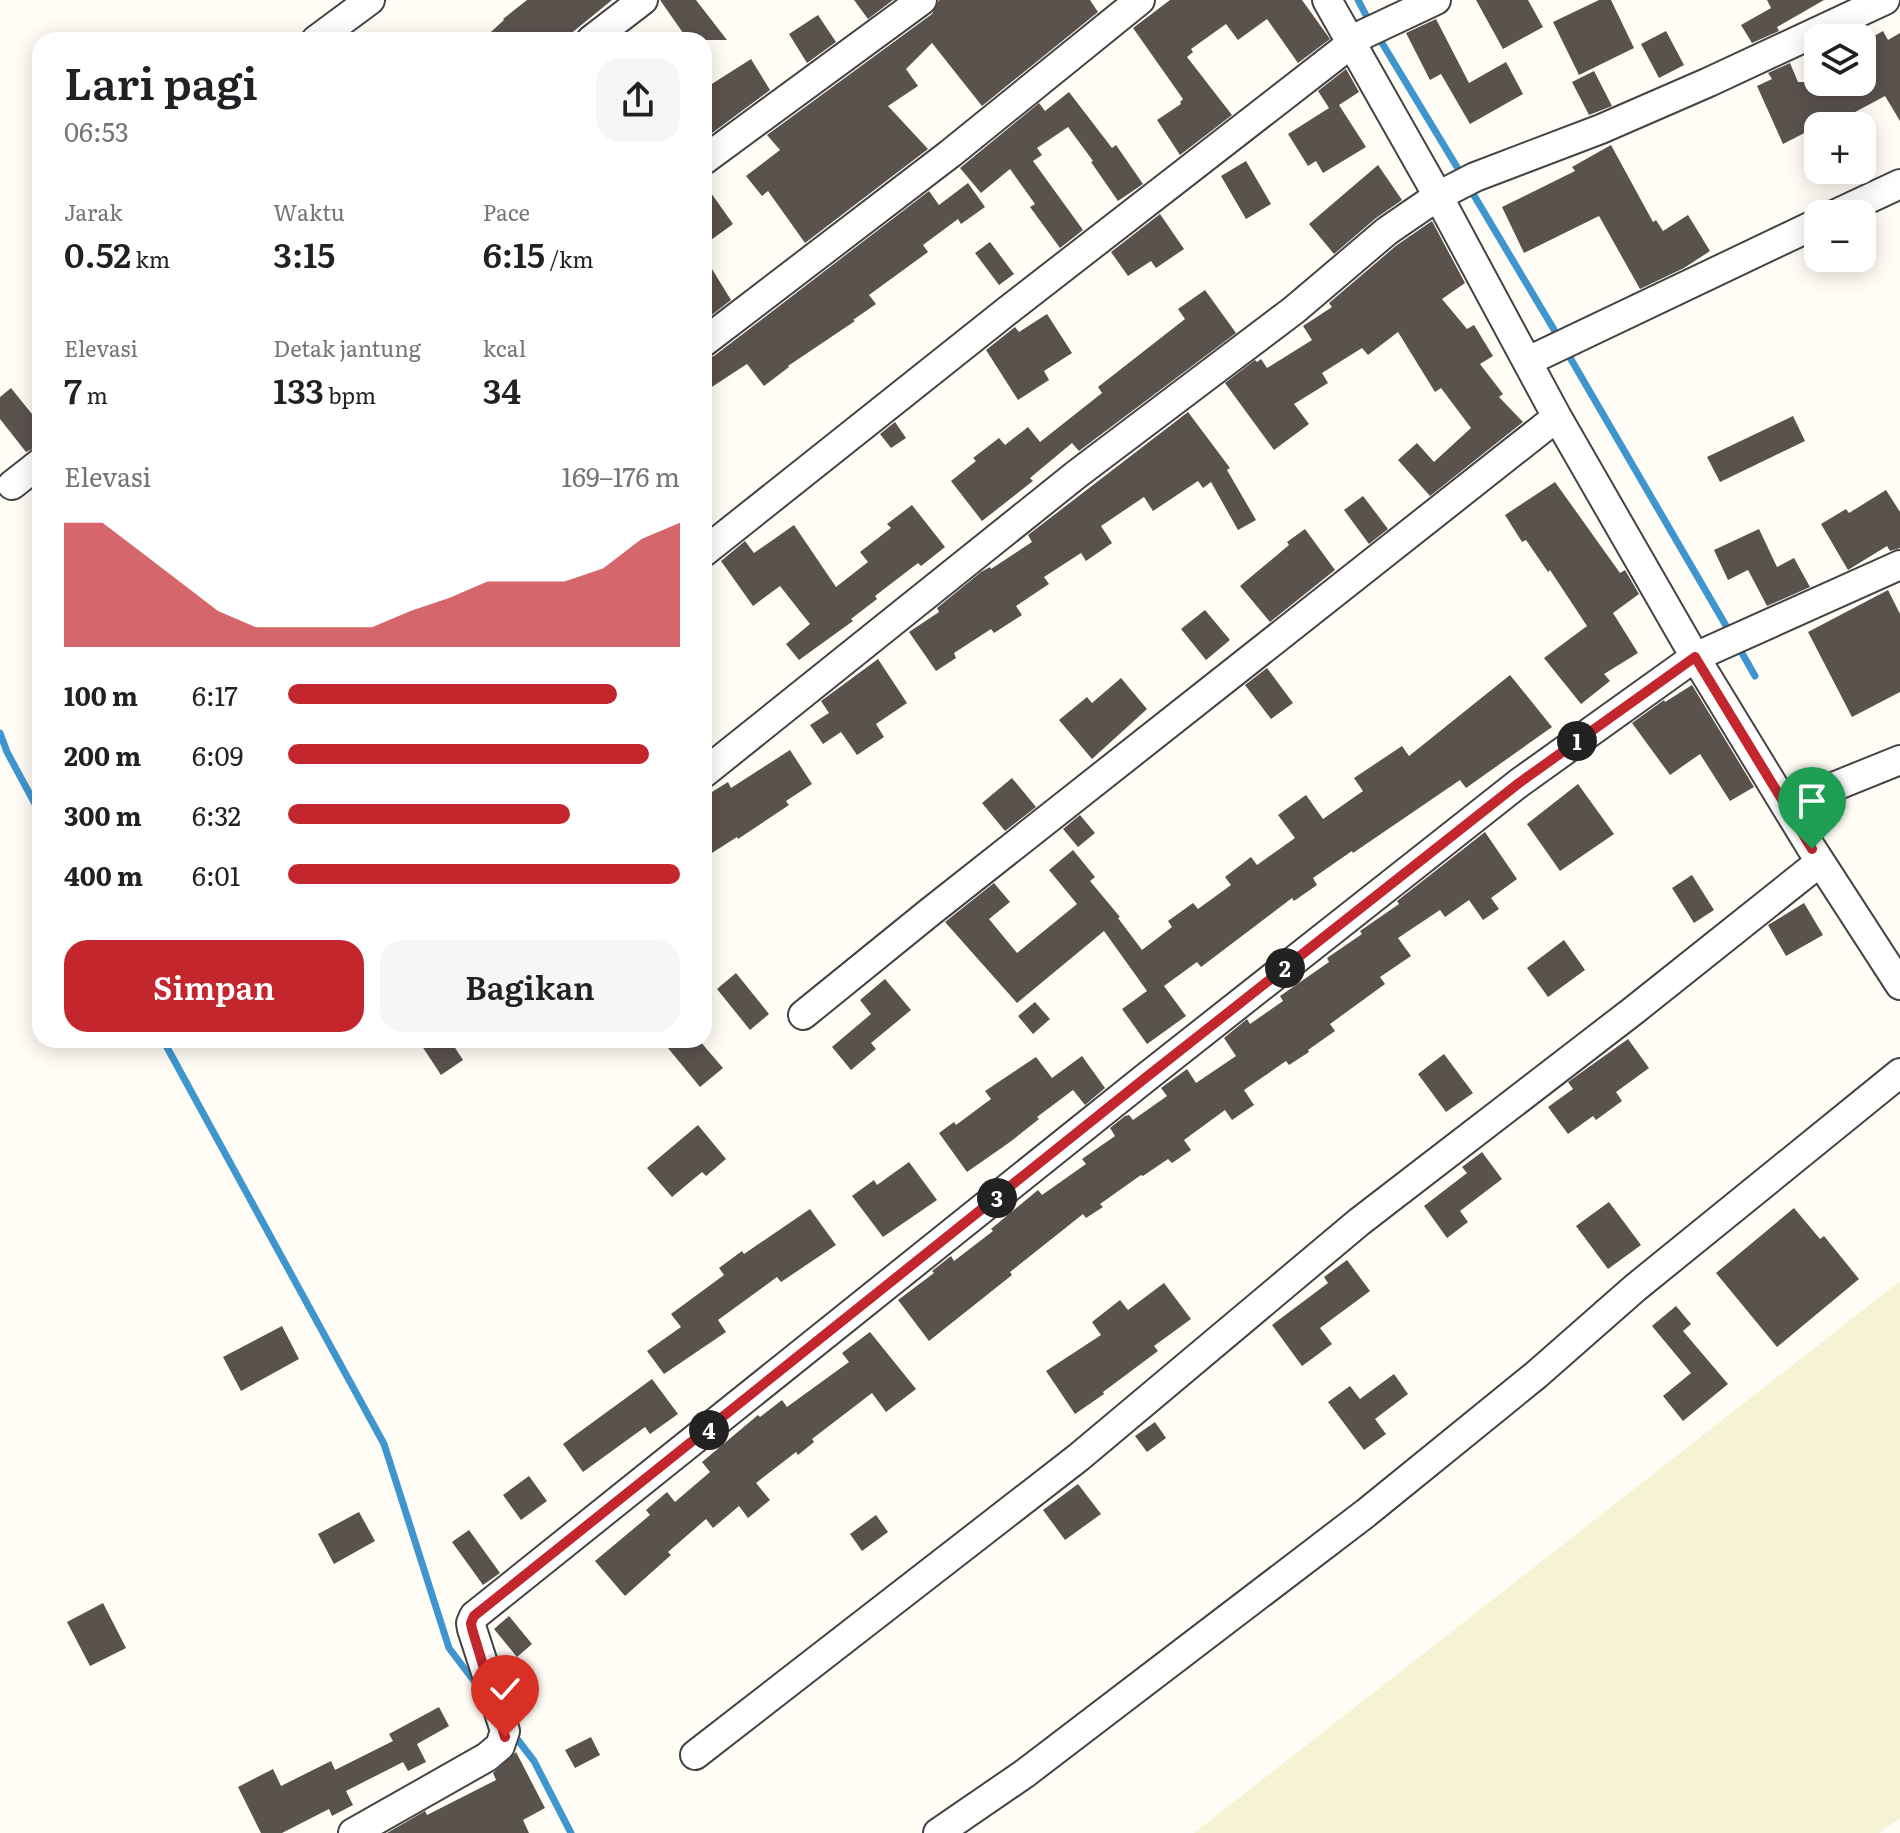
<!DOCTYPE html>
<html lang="id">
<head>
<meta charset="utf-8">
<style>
  body { margin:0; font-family:Literata,serif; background:#f6f6f6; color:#202124; height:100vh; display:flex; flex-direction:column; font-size:30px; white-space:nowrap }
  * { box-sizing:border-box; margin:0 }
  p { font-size:26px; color:#757577 }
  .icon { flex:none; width:44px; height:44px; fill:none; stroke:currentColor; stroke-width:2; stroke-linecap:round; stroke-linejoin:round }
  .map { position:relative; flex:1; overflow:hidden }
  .details { position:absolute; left:32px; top:32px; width:680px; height:1016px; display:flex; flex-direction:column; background:#fff; border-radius:24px; box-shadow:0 4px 20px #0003 }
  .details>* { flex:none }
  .controls { position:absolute; left:1804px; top:24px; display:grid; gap:16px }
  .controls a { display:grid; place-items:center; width:72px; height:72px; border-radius:16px; background:#fff; box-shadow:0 4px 20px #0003; font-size:40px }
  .pin { position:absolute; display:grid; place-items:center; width:68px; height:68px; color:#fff; margin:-82px -34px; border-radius:50% 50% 50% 0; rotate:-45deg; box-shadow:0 0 8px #0007 }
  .pin .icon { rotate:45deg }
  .km { position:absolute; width:40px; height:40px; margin:-20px; border-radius:50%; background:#222; color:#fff; font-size:22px; line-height:40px; text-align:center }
  .round { display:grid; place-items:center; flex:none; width:84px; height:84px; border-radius:24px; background:#f6f6f6 }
  .head { display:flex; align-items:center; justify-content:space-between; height:136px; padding:0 32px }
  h1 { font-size:44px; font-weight:600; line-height:60px }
  .figures { display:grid; grid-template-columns:repeat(3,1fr); gap:12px; height:136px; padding:8px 32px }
  .figures div { display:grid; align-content:center }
  .figures b { font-size:34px; font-weight:600 }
  .figures small { font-size:22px; font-weight:400 }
  .figures p { font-size:22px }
  .chart { height:224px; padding:16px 32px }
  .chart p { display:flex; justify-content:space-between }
  .chart svg { width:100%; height:144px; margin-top:8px; fill:#c4262e; opacity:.7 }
  .button { display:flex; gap:16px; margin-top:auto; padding:16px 32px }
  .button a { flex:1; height:92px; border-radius:24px; background:#c4262e; color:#fff; font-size:32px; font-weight:600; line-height:92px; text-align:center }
  .button a+a { background:#f6f6f6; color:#202124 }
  ul { padding:0 32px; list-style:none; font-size:26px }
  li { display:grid; grid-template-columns:128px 96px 1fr; align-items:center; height:60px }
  li i { height:20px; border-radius:10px; background:#c4262e }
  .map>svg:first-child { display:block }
  .farmland { fill:#f6f3d4 }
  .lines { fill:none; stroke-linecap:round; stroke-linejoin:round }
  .stream { stroke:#3f96cf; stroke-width:7 }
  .building { fill:#5a524d }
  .minor-casing { stroke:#444; stroke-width:32 }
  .minor { stroke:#fff; stroke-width:28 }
  .route-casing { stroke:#fff; stroke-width:16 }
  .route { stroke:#c4262e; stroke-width:10 }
</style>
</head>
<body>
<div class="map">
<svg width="1900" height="1833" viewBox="0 0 1900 1833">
  <rect width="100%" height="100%" fill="#fffdf5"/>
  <path class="farmland" d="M 1900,1281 L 1900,1818 L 1879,1833 L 1194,1833 Z"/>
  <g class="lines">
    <path class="stream" d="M 1358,0 L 1370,23
      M 1376,33 L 1463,177
      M 1469,187 L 1559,338
      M 1565,349 L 1732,636
      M 1738,646 L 1755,676
      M 0,733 L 7,752 L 40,813
      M 163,1040 L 384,1444 L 449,1648 L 480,1689
      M 511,1731 L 534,1761 L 571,1833"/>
  </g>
  <path class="building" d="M 527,0 L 612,0 L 563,40 L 482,40 L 504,20 L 503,19 Z
    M 660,0 L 696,0 L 727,40 L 688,40 Z
    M 854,0 L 893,0 L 868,19 Z
    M 939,0 L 1090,0 L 1098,12 L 982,106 L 932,43 L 906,69 L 918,86 L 888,106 L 928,149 L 805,243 L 768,191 L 762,196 L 746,176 L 780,150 L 767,135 L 932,14 Z
    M 1170,0 L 1302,0 L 1330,39 L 1298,63 L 1267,19 L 1238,40 L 1226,24 L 1191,49 L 1193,52 L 1187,57 L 1232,115 L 1180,155 L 1157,120 L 1181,104 L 1180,102 L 1183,99 L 1133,28 Z
    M 1476,0 L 1528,0 L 1543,27 L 1503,49 Z
    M 1599,0 L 1611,0 L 1634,48 L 1579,75 L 1553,22 Z
    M 1767,0 L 1824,0 L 1777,27 L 1779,31 L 1752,43 L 1741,25 L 1771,8 Z
    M 818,15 L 836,42 L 807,63 L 789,34 Z
    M 1436,19 L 1469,83 L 1506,62 L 1523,94 L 1470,124 L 1441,74 L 1430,80 L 1406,33 Z
    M 1666,31 L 1684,65 L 1659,78 L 1641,44 Z
    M 1883,31 L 1888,40 L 1900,33 L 1900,121 L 1885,96 L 1829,126 L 1818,126 L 1783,144 L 1757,86 L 1772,79 L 1768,73 L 1790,63 L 1798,82 L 1862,82 L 1862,43 Z
    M 751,59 L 770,90 L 704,139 L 704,89 Z
    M 1346,69 L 1359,92 L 1339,105 L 1366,147 L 1323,173 L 1316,161 L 1308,166 L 1288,134 L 1329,108 L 1318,91 Z
    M 1594,71 L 1612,106 L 1589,115 L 1572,82 Z
    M 1069,92 L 1112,148 L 1116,145 L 1143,184 L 1118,201 L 1091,162 L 1093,161 L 1068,127 L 1037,148 L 1042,155 L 1033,161 L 1083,230 L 1060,248 L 1030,207 L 1035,204 L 1010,169 L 981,193 L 960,168 L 1039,103 L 1045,111 Z
    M 1611,145 L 1653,222 L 1656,220 L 1663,231 L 1688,215 L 1710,251 L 1684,268 L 1640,289 L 1599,216 L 1524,253 L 1502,207 L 1575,171 L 1572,167 Z
    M 1246,161 L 1271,204 L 1246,219 L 1221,176 Z
    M 1378,165 L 1402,200 L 1376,218 L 1334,254 L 1309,224 Z
    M 704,183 L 733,224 L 704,245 Z
    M 968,183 L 985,207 L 961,224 L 958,219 L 923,245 L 928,252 L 869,295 L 876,304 L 853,320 L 855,321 L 788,366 L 789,367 L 764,386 L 747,364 L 704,392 L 704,359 L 714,356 L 929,191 L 939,205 Z
    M 1160,214 L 1184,249 L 1156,268 L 1151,261 L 1128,276 L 1111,252 Z
    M 1432,221 L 1465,283 L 1442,299 L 1467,329 L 1474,325 L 1493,356 L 1480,364 L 1503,394 L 1499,397 L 1523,422 L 1430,496 L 1398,460 L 1417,443 L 1434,462 L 1471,428 L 1441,388 L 1435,392 L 1398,332 L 1368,355 L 1362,348 L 1322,373 L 1328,383 L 1294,404 L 1309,424 L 1274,450 L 1225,383 L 1255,360 L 1257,362 L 1261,359 L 1267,368 L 1312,340 L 1303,326 L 1332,307 L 1329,303 L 1397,245 Z
    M 990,242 L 1014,274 L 999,285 L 975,253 Z
    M 704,256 L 731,300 L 704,321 Z
    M 1205,290 L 1236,333 L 1079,451 L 1072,443 L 1030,478 L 1033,481 L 982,521 L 951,481 L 976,461 L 973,458 L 999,438 L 1005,445 L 1028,427 L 1040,442 L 1102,393 L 1098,387 L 1185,319 L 1178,309 Z
    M 1047,314 L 1072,353 L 1044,371 L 1049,380 L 1018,400 L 986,350 L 1015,327 L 1019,332 Z
    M 11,388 L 40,424 L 40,445 L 26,452 L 0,419 L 0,397 Z
    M 1188,412 L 1230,468 L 1227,470 L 1256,520 L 1238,530 L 1211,482 L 1203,488 L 1198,481 L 1153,511 L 1144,497 L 1101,526 L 1112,543 L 1086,561 L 1081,553 L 1044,577 L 1049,584 L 1016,606 L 1022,615 L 994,633 L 991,629 L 954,653 L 956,658 L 936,671 L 909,632 L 939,612 L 937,608 L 981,572 L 990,567 L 991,569 L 1032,542 L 1028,535 Z
    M 1793,416 L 1805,441 L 1720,482 L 1707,457 Z
    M 895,422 L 906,438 L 891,448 L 880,434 Z
    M 1555,482 L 1620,573 L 1625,570 L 1639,594 L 1613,613 L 1638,653 L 1604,674 L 1610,681 L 1581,704 L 1544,658 L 1587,626 L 1550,570 L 1548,572 L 1526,540 L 1522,542 L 1505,515 Z
    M 1886,490 L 1900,512 L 1900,548 L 1890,551 L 1887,546 L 1848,570 L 1821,524 L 1846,509 L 1849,513 Z
    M 1363,496 L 1388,529 L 1369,544 L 1344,510 Z
    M 912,505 L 945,547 L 921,566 L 918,563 L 875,596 L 877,599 L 851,619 L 853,621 L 799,660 L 786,644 L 810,624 L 780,586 L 753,606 L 721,561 L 745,541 L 754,553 L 794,525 L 836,587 L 868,562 L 860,552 L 891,528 L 887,524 Z
    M 1305,529 L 1335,570 L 1270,622 L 1240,586 L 1289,545 L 1287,542 Z
    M 1759,529 L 1777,567 L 1794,558 L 1810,587 L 1767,606 L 1748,570 L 1728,580 L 1714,550 Z
    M 1888,590 L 1900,614 L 1900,692 L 1852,717 L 1808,632 Z
    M 1205,610 L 1230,640 L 1206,660 L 1181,629 Z
    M 878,659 L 907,703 L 876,724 L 884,737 L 857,755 L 841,732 L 823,744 L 810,725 L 829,713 L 821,701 Z
    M 1267,668 L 1293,703 L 1271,719 L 1245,685 Z
    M 1510,675 L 1552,727 L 1466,788 L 1460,780 L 1353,853 L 1352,851 L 1313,878 L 1317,885 L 1294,901 L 1292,898 L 1201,967 L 1197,962 L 1164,986 L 1186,1016 L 1147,1044 L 1122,1009 L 1147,991 L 1104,931 L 1017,1003 L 945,922 L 994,883 L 1010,902 L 989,919 L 1017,953 L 1077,904 L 1049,870 L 1073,850 L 1095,877 L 1090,881 L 1120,917 L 1118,918 L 1142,950 L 1172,927 L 1168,921 L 1193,903 L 1198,909 L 1231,885 L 1225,877 L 1251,857 L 1257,865 L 1295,838 L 1278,815 L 1306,795 L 1323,819 L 1363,791 L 1354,778 L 1402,746 L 1409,756 Z
    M 1121,678 L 1147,709 L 1092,759 L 1059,720 L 1087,697 L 1092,703 Z
    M 1692,685 L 1754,787 L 1730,801 L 1700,754 L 1670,775 L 1632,723 L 1664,700 L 1665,702 Z
    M 790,750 L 812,784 L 786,801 L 789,805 L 738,839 L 737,837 L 704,858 L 704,797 L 728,782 L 731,788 Z
    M 1012,778 L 1036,807 L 1005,831 L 982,803 Z
    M 1578,784 L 1614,834 L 1560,871 L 1527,824 Z
    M 1080,815 L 1095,833 L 1078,847 L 1063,829 Z
    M 1485,832 L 1517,879 L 1491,898 L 1499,909 L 1483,920 L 1469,900 L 1445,917 L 1440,910 L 1398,938 L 1411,956 L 1380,977 L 1385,984 L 1330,1024 L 1335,1031 L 1308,1050 L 1309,1052 L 1289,1065 L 1286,1061 L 1244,1090 L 1254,1105 L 1232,1120 L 1225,1110 L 1184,1140 L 1191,1150 L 1172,1163 L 1168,1159 L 1143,1176 L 1141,1175 L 1100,1204 L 1103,1207 L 1086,1218 L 1083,1214 L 1010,1272 L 1012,1275 L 929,1341 L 898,1300 L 934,1273 L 932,1271 L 951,1256 L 954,1261 L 993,1231 L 991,1229 L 1038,1190 L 1042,1195 L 1086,1164 L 1082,1159 L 1115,1136 L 1110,1128 L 1125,1116 L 1129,1115 L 1133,1120 L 1167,1096 L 1161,1088 L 1187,1069 L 1196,1083 L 1236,1056 L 1224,1038 L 1247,1019 L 1250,1024 L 1283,1001 L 1280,996 L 1329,962 L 1327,958 L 1362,934 L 1360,931 L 1399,904 L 1397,901 Z
    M 1692,875 L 1714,910 L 1694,923 L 1672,888 Z
    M 1804,903 L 1823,935 L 1786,956 L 1768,925 Z
    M 1564,940 L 1585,970 L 1548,997 L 1527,968 Z
    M 736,973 L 769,1014 L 750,1030 L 717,989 Z
    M 885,979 L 911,1010 L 871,1043 L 876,1049 L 851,1070 L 832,1047 L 871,1014 L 860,1000 Z
    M 1035,1002 L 1050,1019 L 1033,1034 L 1018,1016 Z
    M 1628,1039 L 1649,1068 L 1616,1092 L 1622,1101 L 1596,1120 L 1593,1116 L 1568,1134 L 1548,1107 L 1573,1089 L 1568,1082 Z
    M 418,1040 L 450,1040 L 463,1060 L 441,1075 Z
    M 677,1040 L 699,1040 L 723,1068 L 700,1087 L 668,1048 Z
    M 1444,1054 L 1473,1093 L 1446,1112 L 1418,1074 Z
    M 1082,1056 L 1105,1088 L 1085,1105 L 1073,1090 L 1037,1117 L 1039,1119 L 1010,1142 L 967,1172 L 939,1133 L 954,1122 L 956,1125 L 991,1099 L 985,1091 L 1036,1057 L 1052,1078 Z
    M 698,1125 L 726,1159 L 706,1176 L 702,1172 L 672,1197 L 647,1168 Z
    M 1482,1152 L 1502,1179 L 1460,1211 L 1468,1222 L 1447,1238 L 1424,1206 L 1467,1173 L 1462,1167 Z
    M 909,1162 L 937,1200 L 883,1237 L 852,1196 L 874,1180 L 877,1185 Z
    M 1609,1202 L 1641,1245 L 1608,1269 L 1576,1226 Z
    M 1794,1208 L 1820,1239 L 1824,1236 L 1859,1279 L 1777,1347 L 1716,1273 Z
    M 810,1209 L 836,1245 L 781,1282 L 777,1277 L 718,1320 L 726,1332 L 664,1374 L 647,1351 L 681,1327 L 671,1314 L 724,1275 L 719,1268 L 742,1251 L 744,1254 Z
    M 1347,1260 L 1370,1291 L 1320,1328 L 1332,1344 L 1302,1366 L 1272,1325 L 1328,1283 L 1324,1277 Z
    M 1164,1283 L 1191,1319 L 1154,1346 L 1158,1351 L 1103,1392 L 1104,1394 L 1075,1414 L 1046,1371 L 1101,1335 L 1092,1322 L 1120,1300 L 1128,1310 Z
    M 1676,1306 L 1691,1324 L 1683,1331 L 1728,1384 L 1683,1421 L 1663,1396 L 1691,1373 L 1652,1326 Z
    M 282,1326 L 299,1359 L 241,1391 L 223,1357 Z
    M 870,1332 L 916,1389 L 886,1412 L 872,1393 L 812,1439 L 814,1442 L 798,1455 L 796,1452 L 756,1483 L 770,1500 L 748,1518 L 739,1506 L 713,1528 L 706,1519 L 668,1552 L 671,1555 L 625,1596 L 595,1561 L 650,1515 L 646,1510 L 667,1492 L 675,1502 L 710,1472 L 702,1462 L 758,1415 L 760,1417 L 782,1400 L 787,1407 L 849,1362 L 842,1353 Z
    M 1394,1374 L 1408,1394 L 1375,1419 L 1386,1434 L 1364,1450 L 1328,1402 L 1350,1386 L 1360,1399 Z
    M 652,1379 L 678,1414 L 650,1434 L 645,1427 L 583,1472 L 563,1444 Z
    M 1155,1422 L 1166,1438 L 1147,1452 L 1135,1436 Z
    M 529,1476 L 547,1501 L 521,1520 L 503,1495 Z
    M 1078,1484 L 1101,1514 L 1065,1540 L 1043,1510 Z
    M 359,1512 L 375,1541 L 334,1564 L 318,1534 Z
    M 876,1515 L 888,1532 L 862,1551 L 850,1534 Z
    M 469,1530 L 500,1573 L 483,1585 L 452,1542 Z
    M 103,1603 L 126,1648 L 90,1666 L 67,1622 Z
    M 509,1616 L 532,1644 L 517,1657 L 494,1629 Z
    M 439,1707 L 449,1726 L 417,1744 L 426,1762 L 408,1771 L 403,1762 L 346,1791 L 353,1805 L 332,1816 L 329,1809 L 282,1833 L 261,1833 L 238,1787 L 273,1769 L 281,1786 L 331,1761 L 335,1770 L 393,1741 L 389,1734 Z
    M 591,1737 L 600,1755 L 575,1768 L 565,1750 Z
    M 516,1752 L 545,1808 L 523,1820 L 529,1833 L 387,1833 L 425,1811 L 427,1815 L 496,1780 L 493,1773 Z"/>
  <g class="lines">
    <defs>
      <path id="minor" d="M 1327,0 L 1438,196 L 1557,417 L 1695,657 L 1812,849 L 1900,985
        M 316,40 L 370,0
        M 591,40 L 643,0
        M 704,160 L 922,0
        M 1836,214 L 1900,184
        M 704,342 L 951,153 L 1140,0
        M 1528,361 L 1818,223
        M 12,485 L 40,463
        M 704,552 L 1007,311 L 1352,43 L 1364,34 L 1436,0
        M 704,773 L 1077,474 L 1294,310 L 1387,231 L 1438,196 L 1475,177 L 1601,129 L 1709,82 L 1885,0
        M 1786,806 L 1900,760
        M 803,1015 L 930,912 L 1557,417
        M 695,1755 L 1079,1457 L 1359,1222 L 1633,1011 L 1820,862
        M 353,1833 L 487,1757 L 500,1746 L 505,1731 L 472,1629 L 471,1623 L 474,1616 L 1144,1079 L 1519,783 L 1695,657 L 1900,565
        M 938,1833 L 1024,1774 L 1366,1513 L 1536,1375 L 1635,1288 L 1900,1073"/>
    </defs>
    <use href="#minor" class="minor-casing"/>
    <use href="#minor" class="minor"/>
  </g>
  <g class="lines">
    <defs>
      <path id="route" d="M 505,1737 L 472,1629 L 471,1623 L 474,1616 L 1144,1079 L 1519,783 L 1695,657 L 1812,849"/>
    </defs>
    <use href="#route" class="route-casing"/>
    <use href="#route" class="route"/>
  </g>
</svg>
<div class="controls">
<a><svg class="icon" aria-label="layers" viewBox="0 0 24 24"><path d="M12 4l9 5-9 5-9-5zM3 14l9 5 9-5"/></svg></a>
<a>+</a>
<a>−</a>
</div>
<div class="pin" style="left:1812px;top:849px;background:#1e9e55"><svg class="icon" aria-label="arrive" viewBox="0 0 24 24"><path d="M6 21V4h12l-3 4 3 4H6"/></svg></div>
<div class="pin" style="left:505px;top:1737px;background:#d93025"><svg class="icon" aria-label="check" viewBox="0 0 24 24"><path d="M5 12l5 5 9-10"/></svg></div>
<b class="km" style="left:1577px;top:741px">1</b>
<b class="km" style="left:1285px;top:968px">2</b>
<b class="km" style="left:997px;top:1198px">3</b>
<b class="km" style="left:709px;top:1430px">4</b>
<section class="details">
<div class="head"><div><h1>Lari pagi</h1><p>06:53</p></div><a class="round"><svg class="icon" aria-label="share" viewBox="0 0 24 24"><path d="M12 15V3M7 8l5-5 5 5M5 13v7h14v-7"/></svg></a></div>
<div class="figures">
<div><p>Jarak</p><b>0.52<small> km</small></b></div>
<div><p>Waktu</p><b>3:15</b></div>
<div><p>Pace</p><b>6:15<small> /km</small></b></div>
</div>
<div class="figures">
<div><p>Elevasi</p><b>7<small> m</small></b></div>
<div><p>Detak jantung</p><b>133<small> bpm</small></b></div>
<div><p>kcal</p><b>34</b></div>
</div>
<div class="chart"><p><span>Elevasi</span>169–176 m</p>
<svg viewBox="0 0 160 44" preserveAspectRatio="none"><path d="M0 44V6L10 6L20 15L30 24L40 33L50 38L60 38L70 38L80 38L90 33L100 29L110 24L120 24L130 24L140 20L150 11L160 6V44z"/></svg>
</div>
<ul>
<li><b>100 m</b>6:17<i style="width:84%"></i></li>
<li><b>200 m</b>6:09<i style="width:92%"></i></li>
<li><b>300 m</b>6:32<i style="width:72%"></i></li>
<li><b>400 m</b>6:01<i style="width:100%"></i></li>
</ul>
<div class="button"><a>Simpan</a><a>Bagikan</a></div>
</section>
</div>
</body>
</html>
